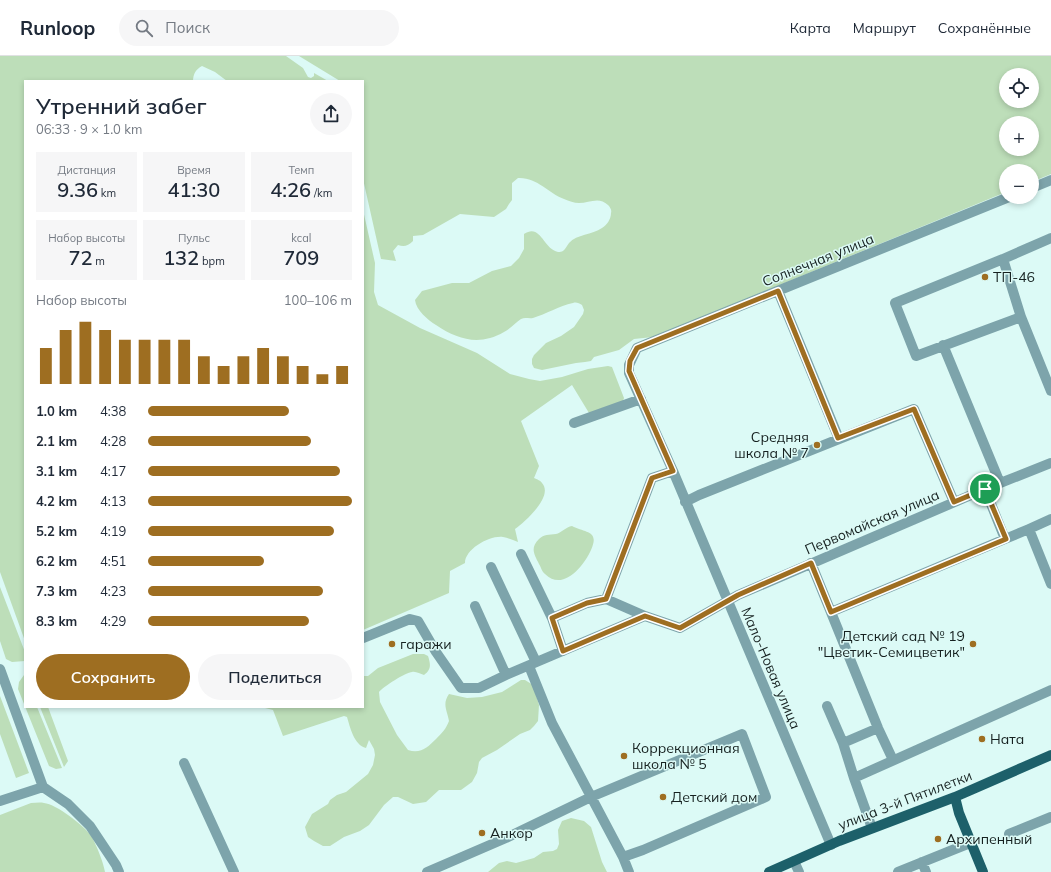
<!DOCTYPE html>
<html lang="ru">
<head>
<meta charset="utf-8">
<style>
  body { margin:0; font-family:Mulish,sans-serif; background:#f6f6f7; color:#1f2937; height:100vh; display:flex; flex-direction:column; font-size:15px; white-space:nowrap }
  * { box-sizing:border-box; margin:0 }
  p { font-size:13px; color:#747a83 }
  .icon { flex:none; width:22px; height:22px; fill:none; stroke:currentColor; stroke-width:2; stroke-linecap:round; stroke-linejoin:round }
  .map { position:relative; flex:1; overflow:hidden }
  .drawer { position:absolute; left:24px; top:24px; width:340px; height:628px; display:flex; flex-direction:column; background:#fff; border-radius:0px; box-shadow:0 2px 6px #0003 }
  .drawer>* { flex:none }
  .buttons { position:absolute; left:999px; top:12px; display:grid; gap:8px }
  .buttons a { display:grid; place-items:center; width:40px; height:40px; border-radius:50%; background:#fff; box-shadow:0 2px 6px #0003; font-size:20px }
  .pin { position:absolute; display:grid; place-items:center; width:34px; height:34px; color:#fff; margin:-17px; border:2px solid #fff; border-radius:50%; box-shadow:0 1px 4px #0007 }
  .round { display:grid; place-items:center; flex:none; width:42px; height:42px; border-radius:21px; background:#f6f6f7 }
  .head { display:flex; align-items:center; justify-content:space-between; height:68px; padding:0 12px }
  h1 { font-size:22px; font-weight:600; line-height:30px }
  .metrics { display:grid; grid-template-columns:repeat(3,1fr); gap:6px; height:68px; padding:4px 12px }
  .metrics div { display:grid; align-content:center; border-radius:0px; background:#f6f6f7; text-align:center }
  .metrics b { font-size:20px; font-weight:600 }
  .metrics small { font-size:11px; font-weight:400 }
  .metrics p { font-size:11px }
  .chart { height:112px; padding:8px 12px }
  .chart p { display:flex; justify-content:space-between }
  .chart svg { width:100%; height:72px; margin-top:4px; stroke:#9e6e21; stroke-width:6 }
  .action { display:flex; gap:8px; margin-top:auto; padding:8px 12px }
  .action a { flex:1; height:46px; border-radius:24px; background:#9e6e21; color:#fff; font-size:16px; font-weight:600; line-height:46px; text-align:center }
  .action a+a { background:#f6f6f7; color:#1f2937 }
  ul { padding:0 12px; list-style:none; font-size:13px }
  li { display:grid; grid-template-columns:64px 48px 1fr; align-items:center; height:30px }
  li i { height:10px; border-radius:5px; background:#9e6e21 }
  header { display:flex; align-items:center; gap:24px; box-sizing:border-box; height:56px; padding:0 20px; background:#fff; border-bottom:1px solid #e0e1e3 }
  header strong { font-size:19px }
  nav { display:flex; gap:22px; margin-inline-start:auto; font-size:14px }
  .search { width:280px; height:36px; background:#f6f6f7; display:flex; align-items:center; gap:10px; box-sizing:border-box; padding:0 14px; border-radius:22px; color:#747a83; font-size:15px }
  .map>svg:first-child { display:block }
  .green { fill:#bddeb9; fill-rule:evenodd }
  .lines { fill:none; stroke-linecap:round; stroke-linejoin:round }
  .minor { stroke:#7da4ab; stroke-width:10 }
  .major { stroke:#1d606a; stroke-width:10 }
  .route-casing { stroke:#fff; stroke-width:8 }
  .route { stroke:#9e6e21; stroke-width:5 }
  .poi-dot { fill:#9e6e21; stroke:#dcfaf6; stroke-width:1.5 }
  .labels { text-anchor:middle; stroke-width:3; stroke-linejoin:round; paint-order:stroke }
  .street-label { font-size:14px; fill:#162120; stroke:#dcfaf6 }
  .poi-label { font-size:14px; fill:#162120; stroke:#dcfaf6; text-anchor:start }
</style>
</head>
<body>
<header>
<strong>Runloop</strong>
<div class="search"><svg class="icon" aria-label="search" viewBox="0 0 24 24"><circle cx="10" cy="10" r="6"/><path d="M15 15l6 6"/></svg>Поиск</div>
<nav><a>Карта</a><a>Маршрут</a><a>Сохранённые</a></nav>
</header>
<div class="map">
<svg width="1051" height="816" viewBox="0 0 1051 816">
  <rect width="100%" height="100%" fill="#dcfaf6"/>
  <path class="green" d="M 0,0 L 286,0 L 303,12 L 308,21 L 311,22 L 314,20 L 314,17 L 328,25 L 227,25 L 215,16 L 202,10 C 196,13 193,18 193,25 L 25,25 L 25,585 L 0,516 Z
    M 299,0 L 1051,0 L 1051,118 L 1032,126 L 1032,115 L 1006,115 L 1006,136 L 653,281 L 634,283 L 619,294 L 594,301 L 591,305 L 585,306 L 576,307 L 542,314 L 534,312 L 532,308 L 532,303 L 534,299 L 546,287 L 561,280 L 574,271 L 583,258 L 584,254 L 582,249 C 579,247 576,246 573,247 C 559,250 546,258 533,262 C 529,263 525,261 521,263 C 515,267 510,273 504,276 C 480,290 458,284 436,269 C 428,264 416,254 415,244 L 422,235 L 452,227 L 469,227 L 492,215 L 511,210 L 519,202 L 524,193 L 524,178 C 541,167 543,193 558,196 C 564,197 566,191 569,187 C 577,178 592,179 602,172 C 607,169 611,163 611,157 C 612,154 610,151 608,149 C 599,140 589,147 579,147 C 574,147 569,145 564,143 C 548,137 537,121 518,122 L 512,127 L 512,144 L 509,148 L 506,153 L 494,161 L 460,158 L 423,179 L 413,180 L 413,185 C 408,190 404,191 398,189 L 393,195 L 396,205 L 381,203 L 363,123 L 363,25 L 340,25 ZM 1006,19 L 1032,19 L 1032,45 L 1006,45 ZM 1006,67 L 1032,67 L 1032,93 L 1006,93 Z
    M 363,154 L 375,207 L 374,236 L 378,249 L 420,272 L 477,297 L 510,318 L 529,323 L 540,325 L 562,321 L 588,313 L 608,310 L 612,311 L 624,342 L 623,345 L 589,357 L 572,329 L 521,365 L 539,410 L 534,422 C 537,423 541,425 542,427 C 554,440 525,466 515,473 L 518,486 C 513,484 508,482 503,481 C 490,479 465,493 465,507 L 450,515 L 449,537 L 363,574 Z
    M 572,470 C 585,477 600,474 591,494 C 584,510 563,536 545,518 C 542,516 541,511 539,508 C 534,498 530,492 539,483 C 544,478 549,479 556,478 C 561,477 566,471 572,470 Z
    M 0,531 L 25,596 L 25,605 L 12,606 L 6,603 L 0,585 Z
    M 413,598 L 424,598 L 428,600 C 431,609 431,614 424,619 C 420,618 416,615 412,616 C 406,616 383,631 379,636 L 380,646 L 397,679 L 408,694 C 421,698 428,691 436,683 C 442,677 446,673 449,665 C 447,654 442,648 449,638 L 467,642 L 482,641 L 502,636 L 521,624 L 525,624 L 533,629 L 539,649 L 538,665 L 534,670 L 530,674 L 520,678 L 497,694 L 482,702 L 479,706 L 477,717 L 472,726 L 461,734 L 439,734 L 426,746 L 413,748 L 398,741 L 393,741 L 384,749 L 369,769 L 360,775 L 344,781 L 330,790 L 323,790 L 314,785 L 308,781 L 305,771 L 312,758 L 328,748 L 330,744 L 337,739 L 346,736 L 368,718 L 373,709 L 375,699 L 374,693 L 369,684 L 366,692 C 354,689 350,671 347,661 L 344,660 L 283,680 L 273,654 L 265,652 L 266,651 L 363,651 L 363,620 L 368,620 L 378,612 Z
    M 24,619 L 25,651 L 37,651 L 62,712 L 56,713 L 49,710 L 18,633 L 19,626 Z
    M 0,640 L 29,717 L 16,722 L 0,678 Z
    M 40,651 L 48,651 L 68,705 L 64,711 Z
    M 31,747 C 35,747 40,746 44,747 C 56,748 85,770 92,781 C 97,791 103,805 105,816 L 0,816 L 0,759 Z
    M 571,762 L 584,765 L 591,771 L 602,806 L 607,816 L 488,816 L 499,807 L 507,805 L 516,807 L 534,802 L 543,796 L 553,795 L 557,793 L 559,788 L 558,774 L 562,765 Z"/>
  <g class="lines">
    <path class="minor" d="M 1032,132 L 1051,124
      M 1003,203 L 1021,261 L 916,300 L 895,247 L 1003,203 L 1051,182
      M 1021,261 L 1051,335
      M 943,289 L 1000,427
      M 574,367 L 641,343
      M 839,383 L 914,353 L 954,446
      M 985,433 L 1005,483 L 1029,473 L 1051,528
      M 685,446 L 699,439 L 839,383 L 778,235
      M 1029,473 L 1051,463
      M 521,498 L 552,562 L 563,595
      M 811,507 L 878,672 L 893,704
      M 491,511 L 536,606
      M 606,543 L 652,422 L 673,415
      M 475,550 L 506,619
      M 831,556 L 1005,483
      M 552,562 L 587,547 L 606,543 L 645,560 L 680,572 L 738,539 L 985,433 L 1051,407
      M 363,582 L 410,563 L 418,565 L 436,596 L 461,632 L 479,632 L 506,619 L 645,560
      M 529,610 L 552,667 L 623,801 L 629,816
      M 0,613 L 43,731
      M 827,650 L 843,687 L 854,722
      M 843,687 L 878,672
      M 184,707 L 234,816
      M 43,731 L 68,748 L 90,770 L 116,809 L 119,816
      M 0,745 L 43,731
      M 872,772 L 854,722 L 1051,634
      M 1009,778 L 1051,761
      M 831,789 L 673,415 L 629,317 L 629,309 L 637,292 L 1009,141
      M 794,805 L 799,816
      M 922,806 L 926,816
      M 427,816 L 506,782 L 591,741 L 742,678 L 766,741 L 643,794 L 623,801
      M 898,816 L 970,787"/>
    <path class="major" d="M 955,741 L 959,757 L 983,816
      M 769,816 L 839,785 L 955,741 L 1051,699"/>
  </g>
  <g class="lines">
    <defs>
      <path id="route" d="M 778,235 L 838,382 L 914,353 L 954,446 L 985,433 L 1006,483 L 831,556 L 811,507 L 738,539 L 680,572 L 645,560 L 563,595 L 552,562 L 587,547 L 606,543 L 652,422 L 673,415 L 629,315 L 630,305 L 637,292 Z"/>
    </defs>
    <use href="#route" class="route-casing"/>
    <use href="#route" class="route"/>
  </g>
  <g class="poi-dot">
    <circle cx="985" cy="221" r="4"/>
    <circle cx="817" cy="389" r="4"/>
    <circle cx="392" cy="588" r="4"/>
    <circle cx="973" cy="588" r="4"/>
    <circle cx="982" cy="683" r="4"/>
    <circle cx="624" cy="700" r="4"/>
    <circle cx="663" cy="741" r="4"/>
    <circle cx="482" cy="777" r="4"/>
    <circle cx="938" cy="783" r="4"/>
  </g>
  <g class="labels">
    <g class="street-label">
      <text transform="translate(818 204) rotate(-22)" y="5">Солнечная улица</text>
      <text transform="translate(872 466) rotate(-23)" y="5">Первомайская улица</text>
      <text transform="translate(771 612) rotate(67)" y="5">Мало-Новая улица</text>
      <text transform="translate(905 744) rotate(-21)" y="5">улица 3-й Пятилетки</text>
    </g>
    <g class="poi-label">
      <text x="993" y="226">ТП-46</text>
      <text x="809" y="386" text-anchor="end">Средняя<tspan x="809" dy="16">школа № 7</tspan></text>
      <text x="965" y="585" text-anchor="end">Детский сад № 19<tspan x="965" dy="16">"Цветик-Семицветик"</tspan></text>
      <text x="400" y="593">гаражи</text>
      <text x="990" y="688">Ната</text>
      <text x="632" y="697">Коррекционная<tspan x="632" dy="16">школа № 5</tspan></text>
      <text x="671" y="746">Детский дом</text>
      <text x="490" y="782">Анкор</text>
      <text x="946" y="788">Архипенный</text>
    </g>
  </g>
</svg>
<div class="buttons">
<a><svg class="icon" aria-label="locate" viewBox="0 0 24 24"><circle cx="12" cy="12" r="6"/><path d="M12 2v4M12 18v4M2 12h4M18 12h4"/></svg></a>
<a>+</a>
<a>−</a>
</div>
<div class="pin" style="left:985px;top:433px;background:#1e9e55"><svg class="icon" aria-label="arrive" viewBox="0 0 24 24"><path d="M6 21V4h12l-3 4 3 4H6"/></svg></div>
<section class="drawer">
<div class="head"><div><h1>Утренний забег</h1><p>06:33 · 9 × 1.0 km</p></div><a class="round"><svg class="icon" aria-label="share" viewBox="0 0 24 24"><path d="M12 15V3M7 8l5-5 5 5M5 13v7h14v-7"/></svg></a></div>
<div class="metrics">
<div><p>Дистанция</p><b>9.36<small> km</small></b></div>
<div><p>Время</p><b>41:30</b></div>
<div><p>Темп</p><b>4:26<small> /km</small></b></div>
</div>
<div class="metrics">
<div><p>Набор высоты</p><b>72<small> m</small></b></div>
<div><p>Пульс</p><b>132<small> bpm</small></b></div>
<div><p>kcal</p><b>709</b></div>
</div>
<div class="chart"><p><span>Набор высоты</span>100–106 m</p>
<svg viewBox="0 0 160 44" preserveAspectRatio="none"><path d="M5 44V22M15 44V11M25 44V6M35 44V11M45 44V17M55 44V17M65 44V17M75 44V17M85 44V27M95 44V33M105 44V27M115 44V22M125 44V27M135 44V33M145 44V38M155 44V33"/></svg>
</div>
<ul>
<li><b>1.0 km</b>4:38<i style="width:69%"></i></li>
<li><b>2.1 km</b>4:28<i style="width:80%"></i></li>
<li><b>3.1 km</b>4:17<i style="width:94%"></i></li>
<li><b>4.2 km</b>4:13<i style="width:100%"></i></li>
<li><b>5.2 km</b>4:19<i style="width:91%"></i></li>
<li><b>6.2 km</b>4:51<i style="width:57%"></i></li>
<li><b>7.3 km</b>4:23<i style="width:86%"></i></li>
<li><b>8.3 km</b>4:29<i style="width:79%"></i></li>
</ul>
<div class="action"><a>Сохранить</a><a>Поделиться</a></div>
</section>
</div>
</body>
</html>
